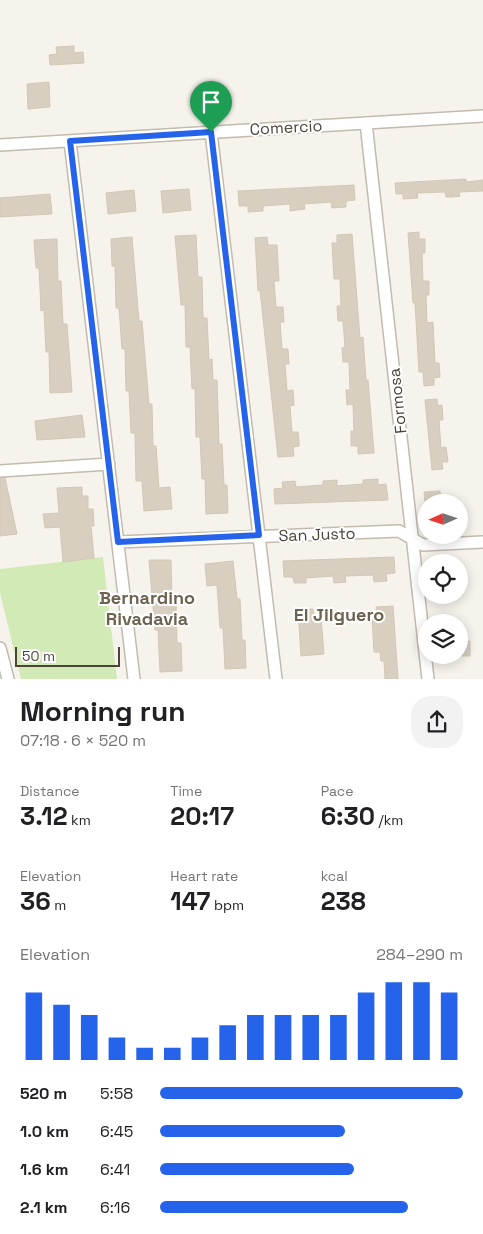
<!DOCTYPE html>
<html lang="en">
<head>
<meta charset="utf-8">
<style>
  body { margin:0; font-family:"Space Grotesk",sans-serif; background:#f2f2f2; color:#202124; height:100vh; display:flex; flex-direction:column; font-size:19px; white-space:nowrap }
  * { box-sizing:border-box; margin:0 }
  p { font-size:16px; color:#757577 }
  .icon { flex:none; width:28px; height:28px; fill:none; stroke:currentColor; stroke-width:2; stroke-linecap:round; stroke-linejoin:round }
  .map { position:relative; height:679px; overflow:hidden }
  .details { display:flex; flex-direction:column; background:#fff; flex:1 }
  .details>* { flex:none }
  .needle { width:32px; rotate:267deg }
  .fabs { position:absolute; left:418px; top:494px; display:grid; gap:10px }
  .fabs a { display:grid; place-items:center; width:50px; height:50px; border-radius:50%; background:#fff; box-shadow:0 2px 12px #0003; font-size:25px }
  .scale { position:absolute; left:15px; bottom:12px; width:105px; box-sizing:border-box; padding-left:5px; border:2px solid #4b4439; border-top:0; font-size:14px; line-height:18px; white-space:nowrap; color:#4b4439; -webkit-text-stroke:4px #fff; paint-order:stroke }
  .pin { position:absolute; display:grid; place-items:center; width:42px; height:42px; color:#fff; margin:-51px -21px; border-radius:50% 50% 50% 0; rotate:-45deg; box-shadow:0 0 5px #0007 }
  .pin .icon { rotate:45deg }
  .round { display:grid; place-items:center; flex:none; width:52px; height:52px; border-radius:20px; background:#f2f2f2 }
  .summary { display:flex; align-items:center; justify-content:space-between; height:85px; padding:0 20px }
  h1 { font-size:28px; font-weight:600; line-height:38px }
  .stats { display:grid; grid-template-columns:repeat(3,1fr); gap:8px; height:85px; padding:5px 20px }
  .stats div { display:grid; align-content:center }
  .stats b { font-size:25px; font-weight:600 }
  .stats small { font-size:14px; font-weight:400 }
  .stats p { font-size:14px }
  .chart { height:140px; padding:10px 20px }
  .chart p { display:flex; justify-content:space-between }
  .chart svg { width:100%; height:90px; margin-top:5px; stroke:#2563eb; stroke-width:6 }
  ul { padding:0 20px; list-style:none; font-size:16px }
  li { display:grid; grid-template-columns:80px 60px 1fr; align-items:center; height:38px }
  li i { height:12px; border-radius:6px; background:#2563eb }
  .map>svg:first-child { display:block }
  .green { fill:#d2eab5 }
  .building { fill:#d8cfc1; stroke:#d3c7b4 }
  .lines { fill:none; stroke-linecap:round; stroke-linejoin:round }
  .street-casing { stroke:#c2bbae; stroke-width:14 }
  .street { stroke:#fff; stroke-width:11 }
  .route-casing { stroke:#fff; stroke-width:10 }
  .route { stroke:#2563eb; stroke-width:6 }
  .labels { text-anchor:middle; stroke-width:4; stroke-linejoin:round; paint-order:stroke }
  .street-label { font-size:16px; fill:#4b4439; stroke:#fff }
  .neighbourhood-label { font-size:18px; font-weight:bold; fill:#6e6250; stroke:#fff }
</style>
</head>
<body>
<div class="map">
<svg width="483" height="679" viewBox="0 0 483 679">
  <rect width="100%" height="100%" fill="#f6f3ec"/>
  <path class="green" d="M 103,557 L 117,679 L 21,679 L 0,593 L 0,569 Z"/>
  <path class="building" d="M 74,46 L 74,53 L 83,52 L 84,63 L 50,65 L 49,55 L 57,54 L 56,47 Z
    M 49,82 L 50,107 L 28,109 L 27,84 Z
    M 466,179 L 466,182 L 483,180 L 483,191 L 459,192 L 460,196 L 453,197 L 446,197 L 445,192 L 417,193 L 418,198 L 403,199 L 403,194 L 396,194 L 395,183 Z
    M 354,185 L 355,200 L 346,201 L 346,207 L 332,208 L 331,202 L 304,204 L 305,209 L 290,211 L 290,204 L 263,206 L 263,211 L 248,212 L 248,206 L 239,206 L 238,191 Z
    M 189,189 L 191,210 L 163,213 L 161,191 Z
    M 134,190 L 136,211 L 108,214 L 106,193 Z
    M 50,194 L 52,214 L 0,217 L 0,198 Z
    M 419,232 L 419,239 L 425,239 L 425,253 L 422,253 L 423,281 L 429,281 L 429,295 L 426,295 L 427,323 L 433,322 L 435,363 L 439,363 L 440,377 L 434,378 L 434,385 L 424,386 L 423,372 L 419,372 L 415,303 L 413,303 L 408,233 Z
    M 352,234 L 360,338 L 363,337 L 366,380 L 368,380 L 374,453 L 358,454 L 358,446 L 351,446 L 351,431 L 354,431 L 353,404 L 347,405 L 346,390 L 350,390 L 349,362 L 343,362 L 342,348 L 345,347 L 343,321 L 338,321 L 337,306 L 341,306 L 340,279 L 334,279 L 332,243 L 337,243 L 337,235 Z
    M 196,235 L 198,277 L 202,277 L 203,318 L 207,318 L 209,360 L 212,359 L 213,380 L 217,380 L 219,444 L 222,444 L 224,485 L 227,485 L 228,513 L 206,514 L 205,479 L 202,479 L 200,437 L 196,437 L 195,388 L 192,389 L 190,347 L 186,347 L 185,305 L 181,305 L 175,236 Z
    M 132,237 L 139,321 L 142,321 L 149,404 L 152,404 L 153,446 L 156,446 L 159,488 L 170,487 L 172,509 L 144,511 L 142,481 L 136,481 L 135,433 L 131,433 L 129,391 L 126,391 L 125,349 L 122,349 L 119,308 L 116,308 L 115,266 L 112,266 L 111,239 Z
    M 267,237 L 268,245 L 277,245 L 279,281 L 274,281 L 276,307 L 283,307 L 284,322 L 280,322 L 282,349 L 288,349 L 289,364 L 285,364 L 287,391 L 293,390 L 294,405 L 290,406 L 292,432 L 298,432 L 299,440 L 299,446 L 293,447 L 294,456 L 278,457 L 260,290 L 258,291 L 255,238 Z
    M 57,239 L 58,281 L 61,281 L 63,324 L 67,324 L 72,392 L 50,393 L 49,352 L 46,352 L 44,310 L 41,311 L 39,268 L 36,268 L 34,240 Z
    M 437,399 L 438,406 L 442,405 L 443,420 L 439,420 L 441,448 L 446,447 L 448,462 L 442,462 L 443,469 L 432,470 L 425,400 Z
    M 82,415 L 85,437 L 37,440 L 35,421 Z
    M 0,478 L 5,478 L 17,534 L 0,536 Z
    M 378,479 L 378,485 L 386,484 L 388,500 L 275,504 L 274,489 L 283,488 L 282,482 L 295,481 L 296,487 L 323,485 L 323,481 L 337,480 L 337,486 L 363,484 L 363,480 Z
    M 82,487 L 82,496 L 88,496 L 88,509 L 93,509 L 94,526 L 91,526 L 94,558 L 63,562 L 60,527 L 45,528 L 43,514 L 59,513 L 57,488 Z
    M 440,491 L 441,502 L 425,502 L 424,492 Z
    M 394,557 L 395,573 L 386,574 L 387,581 L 374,582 L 373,575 L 345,576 L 346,582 L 334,583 L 333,576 L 306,578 L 306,583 L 294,583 L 293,577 L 284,577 L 283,561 Z
    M 149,560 L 171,560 L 172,601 L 176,601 L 177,643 L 181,643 L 182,671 L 160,672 L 158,630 L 155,630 Z
    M 233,561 L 237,599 L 240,599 L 242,640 L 245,640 L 246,668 L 225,669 L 223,628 L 220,628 L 217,585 L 207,586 L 205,564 Z
    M 393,606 L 398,679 L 385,679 L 384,661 L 381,661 L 380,652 L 374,652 L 372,616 L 377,616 L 376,607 Z
    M 313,609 L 314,618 L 321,618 L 324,654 L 301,656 L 298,610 Z
    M 470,641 L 470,656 L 459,656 L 459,642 Z"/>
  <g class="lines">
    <defs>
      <path id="street" d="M 366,123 L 428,679
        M 211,132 L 276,679
        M 70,141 L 134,679
        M 0,145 L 483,116
        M 0,471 L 109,464
        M 118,542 L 399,531 L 423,545 L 483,542
        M 0,648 L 8,679"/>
    </defs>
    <use href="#street" class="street-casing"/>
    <use href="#street" class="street"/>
  </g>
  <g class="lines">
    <defs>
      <path id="route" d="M 211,132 L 259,535 L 118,542 L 70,141 Z"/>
    </defs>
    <use href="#route" class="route-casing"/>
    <use href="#route" class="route"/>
  </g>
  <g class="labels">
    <g class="street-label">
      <text transform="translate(286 127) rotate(-3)" y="6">Comercio</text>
      <text transform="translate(397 401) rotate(-96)" y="6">Formosa</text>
      <text transform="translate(317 534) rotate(-2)" y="6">San Justo</text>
    </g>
    <g class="neighbourhood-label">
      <text x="147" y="604">Bernardino<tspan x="147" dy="21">Rivadavia</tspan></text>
      <text x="339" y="621">El Jilguero</text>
    </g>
  </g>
</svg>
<div class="fabs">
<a><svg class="needle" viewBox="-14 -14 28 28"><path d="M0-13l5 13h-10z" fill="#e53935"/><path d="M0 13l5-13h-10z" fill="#757577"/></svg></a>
<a><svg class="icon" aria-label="locate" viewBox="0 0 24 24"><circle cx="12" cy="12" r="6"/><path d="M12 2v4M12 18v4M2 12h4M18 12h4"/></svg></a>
<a><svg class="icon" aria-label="layers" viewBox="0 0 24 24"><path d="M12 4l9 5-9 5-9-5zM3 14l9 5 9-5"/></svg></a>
</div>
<div class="scale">50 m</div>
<div class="pin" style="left:211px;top:132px;background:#1e9e55"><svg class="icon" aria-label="arrive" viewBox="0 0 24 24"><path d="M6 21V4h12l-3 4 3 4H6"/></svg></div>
</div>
<section class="details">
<div class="summary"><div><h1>Morning run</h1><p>07:18 · 6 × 520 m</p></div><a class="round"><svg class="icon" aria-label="share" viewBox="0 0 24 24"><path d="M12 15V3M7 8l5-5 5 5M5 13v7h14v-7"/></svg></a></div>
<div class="stats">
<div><p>Distance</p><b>3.12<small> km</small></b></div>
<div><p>Time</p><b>20:17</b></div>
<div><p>Pace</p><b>6:30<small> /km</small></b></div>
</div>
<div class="stats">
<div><p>Elevation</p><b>36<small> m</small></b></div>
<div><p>Heart rate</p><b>147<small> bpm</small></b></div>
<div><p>kcal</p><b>238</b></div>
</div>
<div class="chart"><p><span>Elevation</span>284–290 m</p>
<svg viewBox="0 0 160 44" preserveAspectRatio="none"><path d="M5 44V11M15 44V17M25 44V22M35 44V33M45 44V38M55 44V38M65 44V33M75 44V27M85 44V22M95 44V22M105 44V22M115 44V22M125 44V11M135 44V6M145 44V6M155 44V11"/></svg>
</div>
<ul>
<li><b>520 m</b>5:58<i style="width:100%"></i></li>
<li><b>1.0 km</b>6:45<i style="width:61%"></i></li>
<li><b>1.6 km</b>6:41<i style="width:64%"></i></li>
<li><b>2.1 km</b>6:16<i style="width:82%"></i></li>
</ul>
</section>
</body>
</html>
